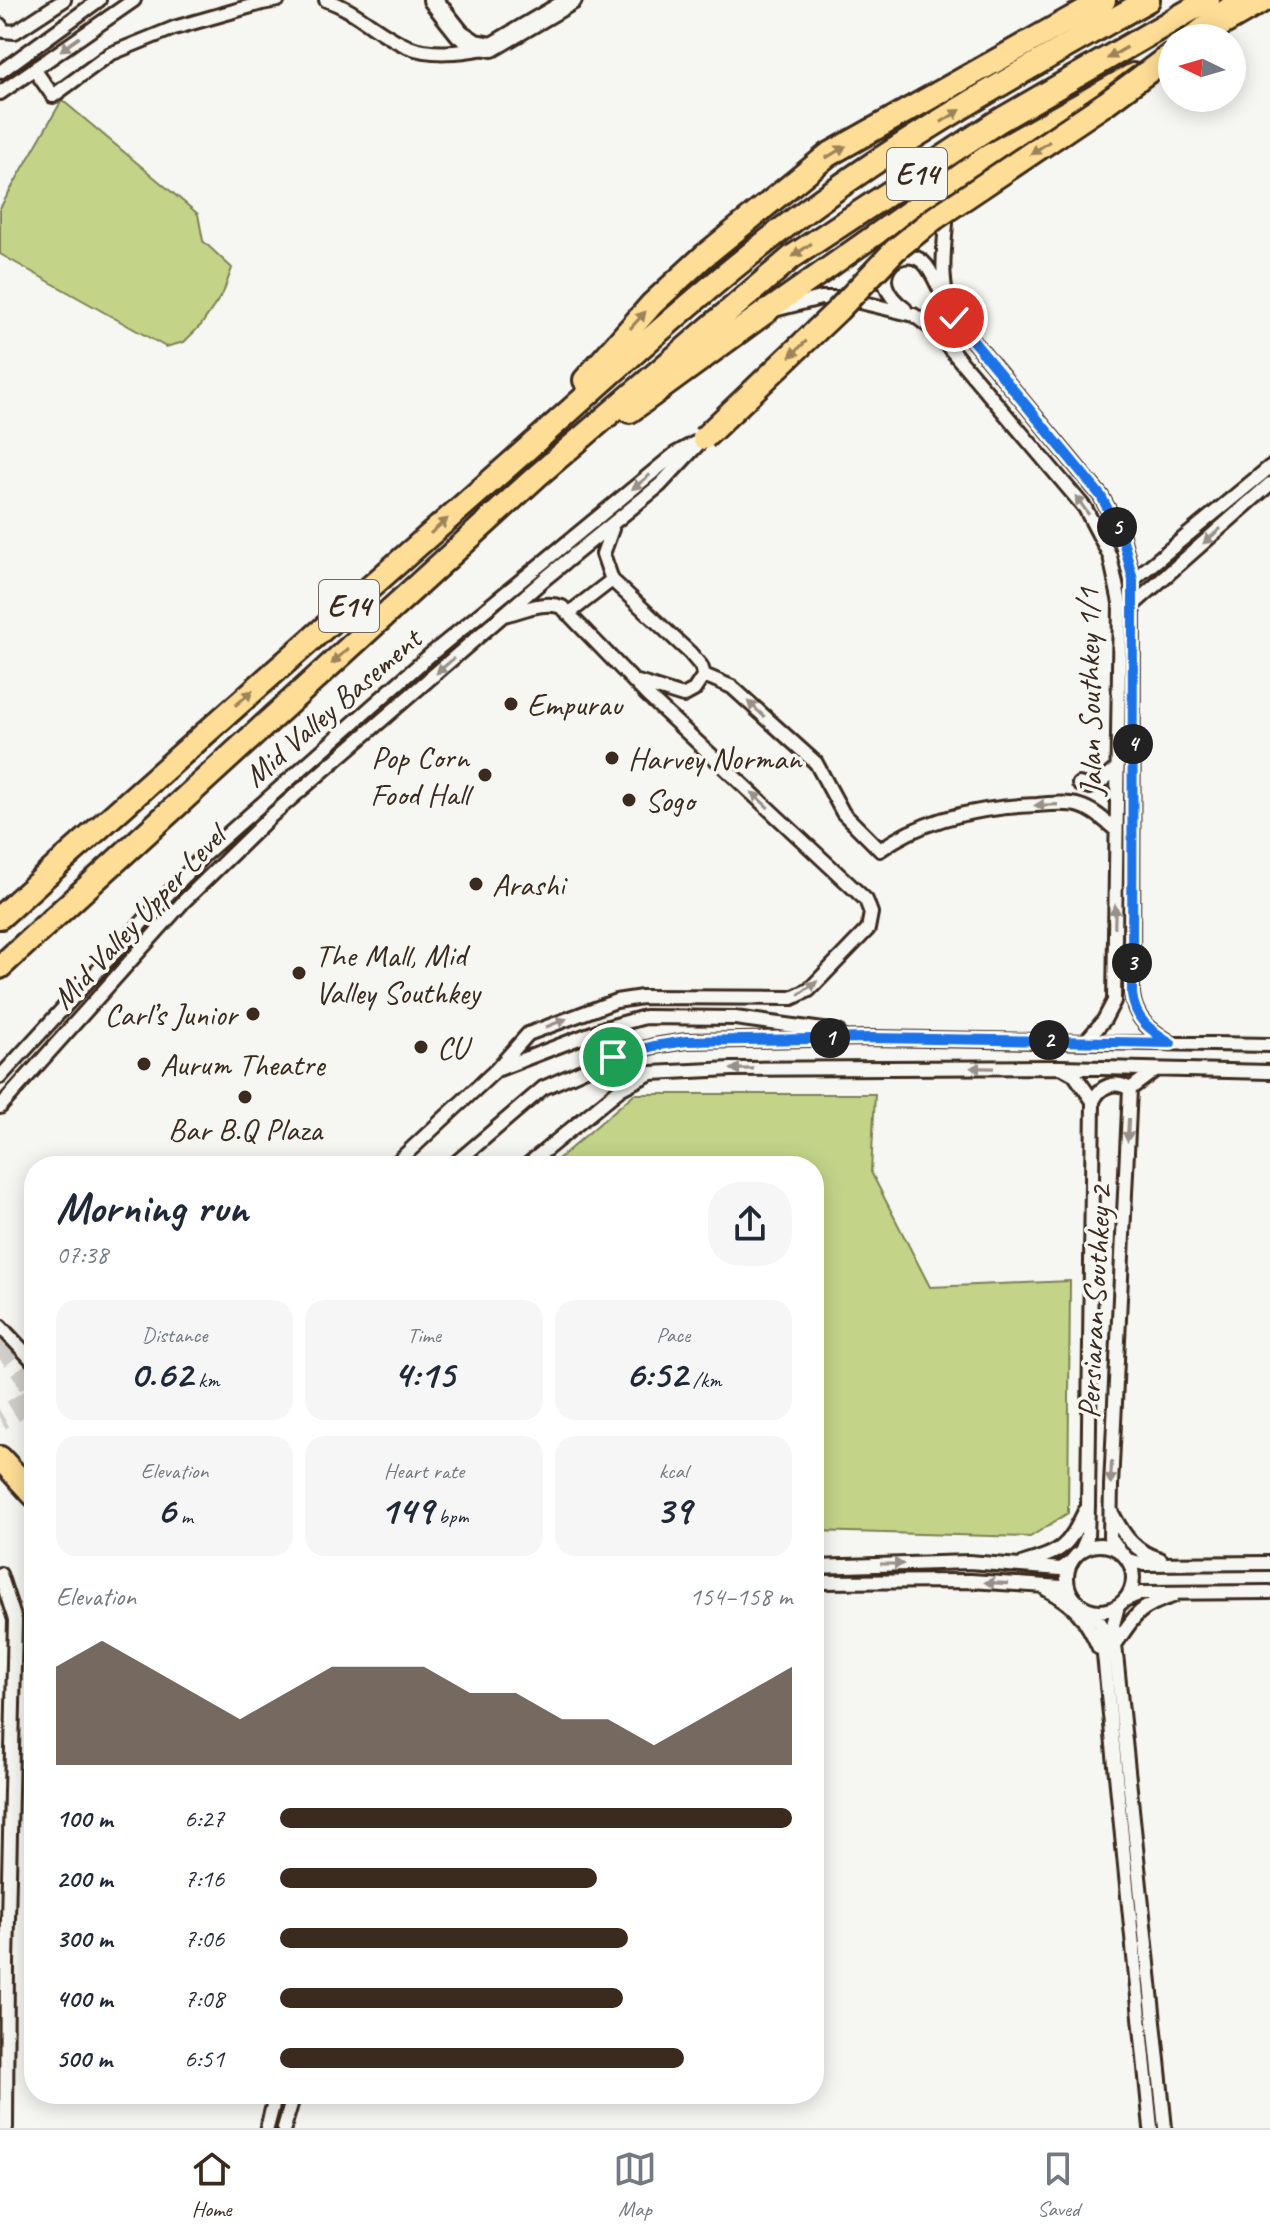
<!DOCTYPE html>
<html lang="en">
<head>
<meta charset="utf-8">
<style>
  body { margin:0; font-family:Caveat,sans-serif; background:#f6f6f7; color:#1f2937; height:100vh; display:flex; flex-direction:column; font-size:30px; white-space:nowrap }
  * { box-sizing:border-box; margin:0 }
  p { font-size:26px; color:#747a83 }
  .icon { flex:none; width:44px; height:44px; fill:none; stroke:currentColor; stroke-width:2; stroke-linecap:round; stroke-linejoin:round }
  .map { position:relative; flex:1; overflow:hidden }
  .drawer { position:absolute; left:24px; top:1156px; width:800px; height:948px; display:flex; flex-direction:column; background:#fff; border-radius:32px; box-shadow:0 4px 20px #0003 }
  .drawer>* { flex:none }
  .needle { width:52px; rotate:275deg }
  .controls { position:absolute; left:1158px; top:24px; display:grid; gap:16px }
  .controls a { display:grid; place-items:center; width:88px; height:88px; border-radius:50%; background:#fff; box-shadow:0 4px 20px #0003; font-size:40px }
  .pin { position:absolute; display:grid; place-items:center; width:68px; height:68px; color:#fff; margin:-34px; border:4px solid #fff; border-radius:50%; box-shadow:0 2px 8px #0007 }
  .km { position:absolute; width:40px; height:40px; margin:-20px; border-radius:50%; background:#222; color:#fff; font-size:22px; line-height:40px; text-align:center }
  .round { display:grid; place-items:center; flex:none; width:84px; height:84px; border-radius:32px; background:#f6f6f7 }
  .overview { display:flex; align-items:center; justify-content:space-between; height:136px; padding:0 32px }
  h1 { font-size:44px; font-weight:700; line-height:60px }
  .metrics { display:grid; grid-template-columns:repeat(3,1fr); gap:12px; height:136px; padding:8px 32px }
  .metrics div { display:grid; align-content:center; border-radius:20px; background:#f6f6f7; text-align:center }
  .metrics b { font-size:40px; font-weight:700 }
  .metrics small { font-size:22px; font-weight:400 }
  .metrics p { font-size:22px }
  .chart { height:224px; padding:16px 32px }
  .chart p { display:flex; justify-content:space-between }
  .chart svg { width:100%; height:144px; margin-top:8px; fill:#3b2a1e; opacity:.7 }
  ul { padding:0 32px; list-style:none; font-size:26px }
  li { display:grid; grid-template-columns:128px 96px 1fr; align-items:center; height:60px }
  li i { height:20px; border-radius:10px; background:#3b2a1e }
  .tab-bar { display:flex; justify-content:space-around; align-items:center; height:112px; border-top:2px solid #e0e1e3; background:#fff; font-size:22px; color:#747a83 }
  .tab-bar a { display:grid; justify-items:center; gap:4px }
  .tab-bar .selected { color:#3b2a1e }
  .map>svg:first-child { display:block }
  .green { fill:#c3d489; stroke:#7f7f54; stroke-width:2 }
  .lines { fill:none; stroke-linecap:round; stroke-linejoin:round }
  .highway-tunnel { stroke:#d1cdc8; stroke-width:22; stroke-dasharray:22 11; stroke-linecap:butt }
  .street-casing { stroke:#3b2a1e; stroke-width:18 }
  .secondary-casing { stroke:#3b2a1e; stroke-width:24 }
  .primary-casing { stroke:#3b2a1e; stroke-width:26 }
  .highway-casing { stroke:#3b2a1e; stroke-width:28 }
  .street { stroke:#f6f6f2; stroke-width:12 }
  .secondary { stroke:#f6f6f2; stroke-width:18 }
  .primary { stroke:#fedd96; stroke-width:20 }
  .highway { stroke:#fedd96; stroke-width:22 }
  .highway-bridge-casing { stroke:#3b2a1e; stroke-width:28; stroke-linecap:butt }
  .highway-bridge { stroke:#fedd96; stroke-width:22 }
  .oneway { fill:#989088 }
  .oneway2 { fill:#9c845a }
  .route-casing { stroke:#fff; stroke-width:16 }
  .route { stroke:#1a73e8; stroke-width:10 }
  .poi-dot { fill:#3b2a1e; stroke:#f6f6f2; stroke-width:3 }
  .labels { text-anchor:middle; stroke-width:7; stroke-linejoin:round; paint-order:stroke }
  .shield { fill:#f6f6f2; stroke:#73675e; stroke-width:2 }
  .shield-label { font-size:30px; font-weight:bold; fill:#3b2a1e }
  .street-label { font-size:32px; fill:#3b2a1e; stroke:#f6f6f2 }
  .poi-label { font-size:32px; fill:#3b2a1e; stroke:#f6f6f2; text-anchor:start }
</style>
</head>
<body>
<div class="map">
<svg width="1270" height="2128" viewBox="0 0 1270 2128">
  <rect width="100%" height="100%" fill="#f6f6f2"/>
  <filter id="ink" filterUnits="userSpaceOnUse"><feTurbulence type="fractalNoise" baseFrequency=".0125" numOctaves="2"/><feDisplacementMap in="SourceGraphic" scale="16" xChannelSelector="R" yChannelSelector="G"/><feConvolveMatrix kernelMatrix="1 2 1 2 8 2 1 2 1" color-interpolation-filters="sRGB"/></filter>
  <g filter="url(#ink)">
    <path class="green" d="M 62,100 L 198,214 L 203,241 L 232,268 L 223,293 L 201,325 L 184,342 L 166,347 L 0,254 L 0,208 Z
      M 634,1094 L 875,1094 L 871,1172 L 930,1287 L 1070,1281 L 1068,1513 L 1030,1537 L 814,1531 L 814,1166 L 550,1166 Z"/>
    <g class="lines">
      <path class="highway-tunnel" d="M 0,1342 C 12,1358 35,1379 30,1400 L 0,1419"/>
      <defs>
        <path id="street" d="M 326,0 C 357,10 379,35 409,47 C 432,56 461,52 485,48
          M 0,25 L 4,31 L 15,32 L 64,0
          M 34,69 L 53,96 L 110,54 L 174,28 L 262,3 L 278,0
          M 0,72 L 99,0
          M 0,93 L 134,0
          M 947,209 C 945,246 937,284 954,318 L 1101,496 L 1122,536 L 1133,580 L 1133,605 L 1132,994 C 1135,1020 1150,1030 1171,1043
          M 778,309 L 821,298 L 843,298 L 914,315 L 936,332 L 1085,508 L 1110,556 L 1120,603 L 1114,1001 L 1104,1020 L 1086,1041
          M 905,309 C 861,278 900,243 923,262 C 932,270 937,285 943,296
          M 612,529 L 603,554 L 612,580 L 690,653 L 701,666 L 704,675 L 694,690 L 683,696 L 638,682
          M 1133,580 L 1270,467
          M 1133,605 L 1270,484
          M 568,614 L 612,580
          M 704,675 L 732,687 L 816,763 L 843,813 L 880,850 C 925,817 983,807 1037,805 C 1051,804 1067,802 1080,806 C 1094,810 1105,821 1116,830
          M 1079,784 L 1090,787 L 1102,781 L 1117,768
          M 1063,1068 L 1074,1074 L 1093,1101 L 1088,1506 L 1087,1537 L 1081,1551
          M 499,1069 L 605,1028 L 645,1017 L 735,1018 L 838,1032
          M 0,1077 L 204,855 L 430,655 L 675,454 L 695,443
          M 1093,1101 C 1101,1085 1115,1080 1130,1089
          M 0,1107 L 184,901 L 271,816 L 547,577 L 660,485 L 704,438
          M 393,1166 L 496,1070 L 528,1034 L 616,1001 L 642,997 L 792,998 L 809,990 L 868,929 L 871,913 L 866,900 L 647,695 L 562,607 C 544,600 522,611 504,615
          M 452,1166 L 543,1088 L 613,1057 L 654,1046 L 686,1041 L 871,1038 L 1270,1045
          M 526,1166 L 620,1089 L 651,1073 L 732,1069 L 1060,1067 L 1270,1072
          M 0,1326 L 34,1362
          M 1112,1513 C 1124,1536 1135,1552 1160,1559
          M1067 1578a33 33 0 1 1 66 0a33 33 0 1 1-66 0Z
          M 1120,1551 L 1110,1537 L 1111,1486 L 1130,1089 L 1154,1071
          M 1128,1560 L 1144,1564 L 1270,1563
          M 1024,1563 C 1063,1551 1067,1548 1085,1511
          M 814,1567 L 969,1562 L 1061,1569 L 1072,1561
          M 0,1574 L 15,1620 L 7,1963 L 6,2128
          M 814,1582 L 971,1581 L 1062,1587 L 1071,1594
          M 1046,1589 C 1075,1605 1086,1618 1099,1648
          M 1127,1599 L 1141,1593 L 1270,1592
          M 1118,1606 L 1113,1625 L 1165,2128
          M 1091,1610 L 1101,1624 L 1151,2128
          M 1115,1645 C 1135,1615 1138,1607 1173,1596
          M 267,2128 L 276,2094
          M 284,2128 L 294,2094"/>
        <path id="secondary" d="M 433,0 L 460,34 L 475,44 L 492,47 L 572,0"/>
        <path id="primary" d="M 1207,34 L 1266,0
          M 767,311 L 987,156 L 1133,74"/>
        <path id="highway" d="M 1192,38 L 1240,0
          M 585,380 L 652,304 L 704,256 L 828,155 L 1104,0
          M 630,411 L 767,311
          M 0,917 C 168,765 339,615 509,465 C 614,372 717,274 832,192 C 932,121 1041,61 1148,0
          M 0,967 L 537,476 L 792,257 L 997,122 L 1208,0
          M 0,1458 L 34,1495"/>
      </defs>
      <use href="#street" class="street-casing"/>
      <use href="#secondary" class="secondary-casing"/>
      <use href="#primary" class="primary-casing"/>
      <use href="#highway" class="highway-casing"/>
      <use href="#street" class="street"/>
      <use href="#secondary" class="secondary"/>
      <use href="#primary" class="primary"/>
      <use href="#highway" class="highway"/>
      <defs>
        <path id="highway-bridge" d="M 704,438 L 838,310 L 895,250 L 935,218 L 1106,103 L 1172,54"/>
      </defs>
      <use href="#highway-bridge" class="highway-bridge-casing"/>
      <use href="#highway-bridge" class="highway-bridge"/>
    </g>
    <defs><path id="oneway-solid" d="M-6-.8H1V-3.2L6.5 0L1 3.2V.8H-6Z" transform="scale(2)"/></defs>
    <g class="oneway">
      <use href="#oneway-solid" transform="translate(70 44) rotate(145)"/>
      <use href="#oneway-solid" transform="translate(641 482) rotate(141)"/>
      <use href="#oneway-solid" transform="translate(1082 505) rotate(-125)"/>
      <use href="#oneway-solid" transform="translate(1212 536) rotate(139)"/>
      <use href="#oneway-solid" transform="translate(445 666) rotate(139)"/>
      <use href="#oneway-solid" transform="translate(756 709) rotate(-137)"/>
      <use href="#oneway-solid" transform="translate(760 800) rotate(-137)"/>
      <use href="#oneway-solid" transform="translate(1046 805) rotate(178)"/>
      <use href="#oneway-solid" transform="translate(1115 916) rotate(-89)"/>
      <use href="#oneway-solid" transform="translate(808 988) rotate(-36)"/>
      <use href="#oneway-solid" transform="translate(556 1023) rotate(-22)"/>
      <use href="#oneway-solid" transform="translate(982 1068) rotate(-179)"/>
      <use href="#oneway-solid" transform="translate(742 1069) rotate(179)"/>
      <use href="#oneway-solid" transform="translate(1128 1130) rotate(93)"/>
      <use href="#oneway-solid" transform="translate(1111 1473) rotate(93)"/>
      <use href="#oneway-solid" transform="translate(892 1564)"/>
      <use href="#oneway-solid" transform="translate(996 1583) rotate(-177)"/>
    </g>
    <g class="oneway2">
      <use href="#oneway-solid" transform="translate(1117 53) rotate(150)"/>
      <use href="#oneway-solid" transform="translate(951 116) rotate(-32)"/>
      <use href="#oneway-solid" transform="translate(1040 148) rotate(146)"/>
      <use href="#oneway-solid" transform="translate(836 152) rotate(-31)"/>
      <use href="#oneway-solid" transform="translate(802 250) rotate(145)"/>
      <use href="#oneway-solid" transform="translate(638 320) rotate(-48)"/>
      <use href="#oneway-solid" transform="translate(798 349) rotate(136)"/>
      <use href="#oneway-solid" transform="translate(439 526) rotate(-41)"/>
      <use href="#oneway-solid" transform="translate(340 656) rotate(138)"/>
      <use href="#oneway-solid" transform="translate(244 698) rotate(-41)"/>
    </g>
  </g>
  <g class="lines" filter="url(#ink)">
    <defs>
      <path id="route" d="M 613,1057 L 654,1046 L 686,1041 L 871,1038 L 1171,1043 C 1150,1030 1135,1020 1132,994 L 1133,605 L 1133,580 L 1122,536 L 1101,496 L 954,318"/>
    </defs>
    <use href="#route" class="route-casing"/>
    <use href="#route" class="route"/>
  </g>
  <g class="poi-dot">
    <circle cx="511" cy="704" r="8"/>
    <circle cx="612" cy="758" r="8"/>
    <circle cx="485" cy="775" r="8"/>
    <circle cx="629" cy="800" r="8"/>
    <circle cx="476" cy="884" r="8"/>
    <circle cx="299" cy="973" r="8"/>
    <circle cx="253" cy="1014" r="8"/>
    <circle cx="421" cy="1047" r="8"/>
    <circle cx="144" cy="1064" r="8"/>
    <circle cx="245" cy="1097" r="8"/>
  </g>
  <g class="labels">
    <g class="shield">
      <rect x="887" y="148" width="60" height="52" rx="6"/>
      <rect x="319" y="580" width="60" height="52" rx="6"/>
    </g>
    <g class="shield-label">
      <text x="917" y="184">E14</text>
      <text x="349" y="616">E14</text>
    </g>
    <g class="street-label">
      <text transform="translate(1089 692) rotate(-91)" y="11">Jalan Southkey 1/1</text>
      <text transform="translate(332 707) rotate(-41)" y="11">Mid Valley Basement</text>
      <text transform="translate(138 917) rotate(-47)" y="11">Mid Valley Upper Level</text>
      <text transform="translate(1094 1302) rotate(-87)" y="11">Persiaran Southkey 2</text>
    </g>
    <g class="poi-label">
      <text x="527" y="715">Empurau</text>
      <text x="469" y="768" text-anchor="end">Pop Corn<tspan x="469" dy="37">Food Hall</tspan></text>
      <text x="628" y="769">Harvey Norman</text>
      <text x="645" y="811">Sogo</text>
      <text x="492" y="895">Arashi</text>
      <text x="315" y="966">The Mall, Mid<tspan x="315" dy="37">Valley Southkey</tspan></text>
      <text x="237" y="1025" text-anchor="end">Carl’s Junior</text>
      <text x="437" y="1058">CU</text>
      <text x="160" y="1075">Aurum Theatre</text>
      <text x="245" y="1140" text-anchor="middle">Bar B.Q Plaza</text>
    </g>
  </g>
</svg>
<div class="controls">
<a><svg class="needle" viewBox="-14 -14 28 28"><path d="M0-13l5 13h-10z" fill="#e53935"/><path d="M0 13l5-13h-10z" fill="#747a83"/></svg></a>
</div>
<div class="pin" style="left:613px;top:1057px;background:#1e9e55"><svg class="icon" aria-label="arrive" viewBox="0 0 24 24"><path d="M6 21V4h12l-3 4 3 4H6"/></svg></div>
<div class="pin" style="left:954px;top:318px;background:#d93025"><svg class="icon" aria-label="check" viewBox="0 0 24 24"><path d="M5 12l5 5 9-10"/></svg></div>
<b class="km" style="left:830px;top:1038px">1</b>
<b class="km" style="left:1049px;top:1040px">2</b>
<b class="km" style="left:1132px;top:963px">3</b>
<b class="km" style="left:1133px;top:744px">4</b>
<b class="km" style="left:1117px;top:527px">5</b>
<section class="drawer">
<div class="overview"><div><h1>Morning run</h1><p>07:38</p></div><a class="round"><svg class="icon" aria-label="share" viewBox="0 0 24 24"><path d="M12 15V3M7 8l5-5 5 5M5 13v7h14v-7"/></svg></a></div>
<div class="metrics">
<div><p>Distance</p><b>0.62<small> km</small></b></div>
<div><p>Time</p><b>4:15</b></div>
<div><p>Pace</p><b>6:52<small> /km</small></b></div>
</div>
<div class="metrics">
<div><p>Elevation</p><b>6<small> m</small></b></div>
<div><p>Heart rate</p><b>149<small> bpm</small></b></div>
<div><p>kcal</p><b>39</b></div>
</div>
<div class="chart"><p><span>Elevation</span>154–158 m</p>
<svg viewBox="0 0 160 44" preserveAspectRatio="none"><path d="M0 44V14L10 6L20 14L30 22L40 30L50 22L60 14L70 14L80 14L90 22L100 22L110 30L120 30L130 38L140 30L150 22L160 14V44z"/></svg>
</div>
<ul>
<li><b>100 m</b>6:27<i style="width:100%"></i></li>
<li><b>200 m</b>7:16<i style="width:62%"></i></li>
<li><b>300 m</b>7:06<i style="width:68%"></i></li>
<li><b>400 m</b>7:08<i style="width:67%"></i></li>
<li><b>500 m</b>6:51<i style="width:79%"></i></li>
</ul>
</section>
</div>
<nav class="tab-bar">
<a class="selected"><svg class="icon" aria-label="home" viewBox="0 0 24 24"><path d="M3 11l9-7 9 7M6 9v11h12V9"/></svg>Home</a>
<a><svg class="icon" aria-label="map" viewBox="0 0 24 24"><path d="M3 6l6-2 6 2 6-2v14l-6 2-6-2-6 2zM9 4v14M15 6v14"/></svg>Map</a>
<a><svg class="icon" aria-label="saved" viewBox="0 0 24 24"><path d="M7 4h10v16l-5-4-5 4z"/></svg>Saved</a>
</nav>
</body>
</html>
